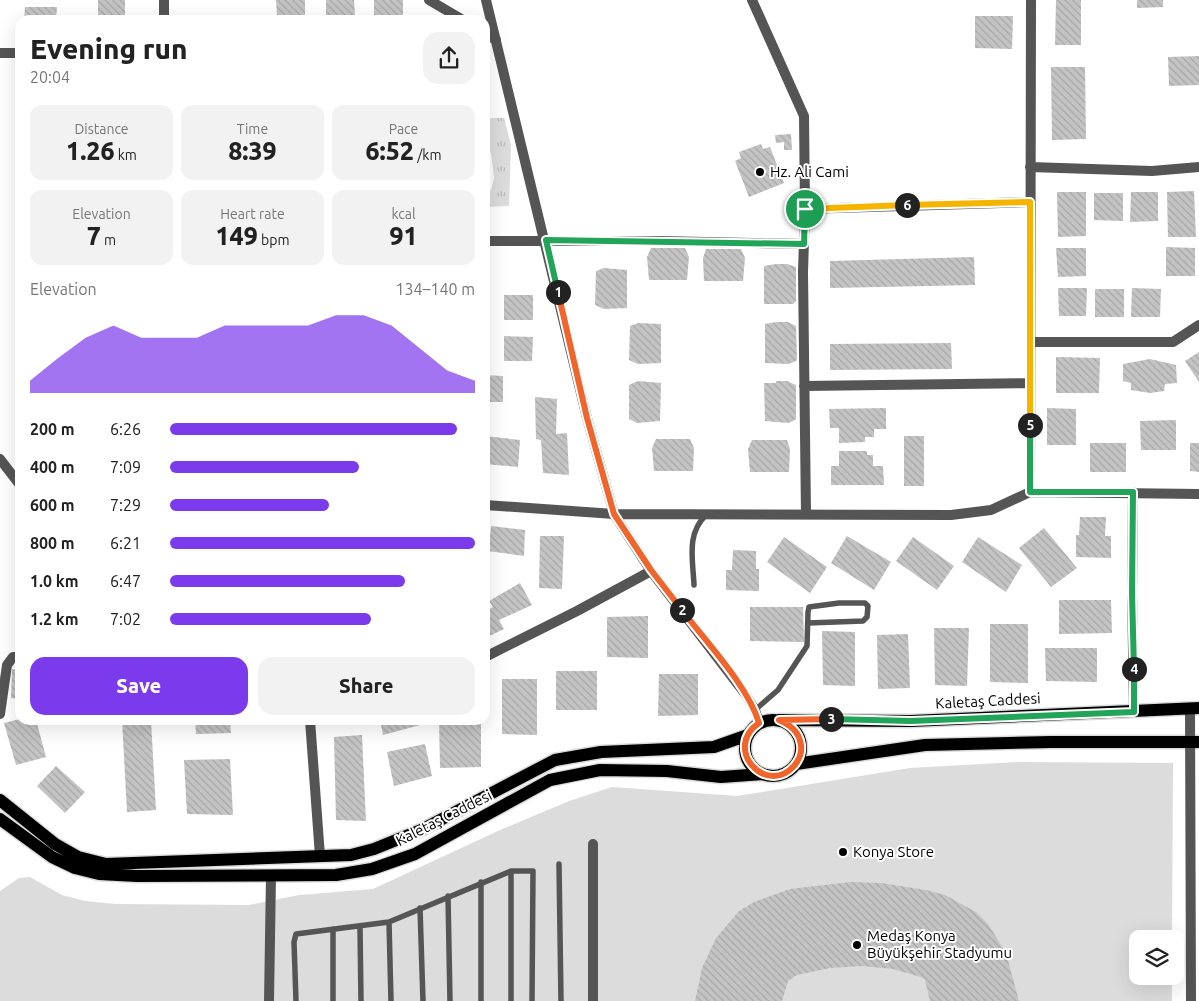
<!DOCTYPE html>
<html lang="en">
<head>
<meta charset="utf-8">
<style>
  body { margin:0; font-family:Ubuntu,sans-serif; background:#f2f2f2; color:#222; height:100vh; display:flex; flex-direction:column; font-size:19px; white-space:nowrap }
  * { box-sizing:border-box; margin:0 }
  p { font-size:16px; color:#767676 }
  .icon { flex:none; width:28px; height:28px; fill:none; stroke:currentColor; stroke-width:2; stroke-linecap:round; stroke-linejoin:round }
  .map { position:relative; flex:1; overflow:hidden }
  .panel { position:absolute; left:15px; top:15px; width:475px; height:710px; display:flex; flex-direction:column; background:#fff; border-radius:15px; box-shadow:0 5px 20px #0002 }
  .panel>* { flex:none }
  .fabs { position:absolute; left:1129px; top:930px; display:grid; gap:10px }
  .fabs a { display:grid; place-items:center; width:55px; height:55px; border-radius:10px; background:#fff; box-shadow:0 5px 20px #0002; font-size:25px }
  .pin { position:absolute; display:grid; place-items:center; width:42px; height:42px; color:#fff; margin:-21px; border:2px solid #fff; border-radius:50%; box-shadow:0 1px 5px #0007 }
  .km { position:absolute; width:25px; height:25px; margin:-12px; border-radius:50%; background:#222; color:#fff; font-size:14px; line-height:25px; text-align:center }
  .round { display:grid; place-items:center; flex:none; width:52px; height:52px; border-radius:15px; background:#f2f2f2 }
  .head { display:flex; align-items:center; justify-content:space-between; height:85px; padding:0 15px }
  h1 { font-size:28px; font-weight:800; line-height:38px }
  .metrics { display:grid; grid-template-columns:repeat(3,1fr); gap:8px; height:85px; padding:5px 15px }
  .metrics div { display:grid; align-content:center; border-radius:12px; background:#f2f2f2; text-align:center }
  .metrics b { font-size:25px; font-weight:800 }
  .metrics small { font-size:14px; font-weight:400 }
  .metrics p { font-size:14px }
  .chart { height:140px; padding:10px 15px }
  .chart p { display:flex; justify-content:space-between }
  .chart svg { width:100%; height:90px; margin-top:5px; fill:#7c3aed; opacity:.7 }
  .primary-button { display:flex; gap:10px; margin-top:auto; padding:10px 15px }
  .primary-button a { flex:1; height:58px; border-radius:15px; background:#7c3aed; color:#fff; font-size:20px; font-weight:800; line-height:58px; text-align:center }
  .primary-button a+a { background:#f2f2f2; color:#222 }
  ul { padding:0 15px; list-style:none; font-size:16px }
  li { display:grid; grid-template-columns:80px 60px 1fr; align-items:center; height:38px }
  li i { height:12px; border-radius:6px; background:#7c3aed }
  .map>svg:first-child { display:block }
  .grass { fill:url(#grass-tufts) }
  .park { fill:#dcdcdc }
  .building { fill:url(#building-back-hatch) }
  .lines { fill:none; stroke-linecap:round; stroke-linejoin:round }
  .primary-casing { stroke:#dbdbdb; stroke-width:15 }
  .service { stroke:#555; stroke-width:5.5 }
  .minor { stroke:#555; stroke-width:10 }
  .tertiary { stroke:#555; stroke-width:10 }
  .primary { stroke:#000; stroke-width:12 }
  .split-1-casing { stroke:#fff; stroke-width:10 }
  .split-2-casing { stroke:#fff; stroke-width:10 }
  .split-3-casing { stroke:#fff; stroke-width:10 }
  .split-4-casing { stroke:#fff; stroke-width:10 }
  .split-5-casing { stroke:#fff; stroke-width:10 }
  .split-6-casing { stroke:#fff; stroke-width:10 }
  .split-7-casing { stroke:#fff; stroke-width:10 }
  .split-1 { stroke:#22a559; stroke-width:6 }
  .split-2 { stroke:#f0652b; stroke-width:6 }
  .split-3 { stroke:#f0652b; stroke-width:6 }
  .split-4 { stroke:#22a559; stroke-width:6 }
  .split-5 { stroke:#22a559; stroke-width:6 }
  .split-6 { stroke:#f5b400; stroke-width:6 }
  .split-7 { stroke:#f5b400; stroke-width:6 }
  .poi-dot { fill:#000; stroke:#fff; stroke-width:2 }
  .labels { text-anchor:middle; stroke-width:4; stroke-linejoin:round; paint-order:stroke }
  .poi-label { font-size:15px; fill:#000; stroke:#fff; text-anchor:start }
  .street-label { font-size:15px; fill:#000; stroke:#fff }
</style>
</head>
<body>
<div class="map">
<svg width="1199" height="1001" viewBox="0 0 1199 1001">
  <defs>
    <pattern id="grass-tufts" width="24" height="20" patternUnits="userSpaceOnUse" patternTransform="scale(1.25)"><rect width="24" height="20" fill="#dcdcdc"/><path d="M3 7l-1-3M5 7V3M7 7l1-3M15 17l-1-3M17 17v-4M19 17l1-3" fill="none" stroke="#bbb"/></pattern>
    <pattern id="building-back-hatch" width="6" height="6" patternUnits="userSpaceOnUse" patternTransform="scale(1.25)"><rect width="6" height="6" fill="#c4c4c4"/><path d="M-1 5l2 2M0 0l6 6M5-1l2 2" fill="none" stroke="#a7a7a7"/></pattern>
  </defs>
  <rect width="100%" height="100%" fill="#fff"/>
  <path class="grass" d="M 485,118 L 504,118 L 511,145 L 509,206 L 485,207 L 485,194 L 491,190 L 494,178 L 491,153 L 485,148 Z"/>
  <path class="park" d="M 1020,762 L 1173,763 L 1172,939 L 1138,939 L 1138,976 L 1172,976 L 1172,1001 L 0,1001 L 0,891 L 19,878 L 30,877 L 62,895 L 85,901 L 116,904 L 249,905 L 299,895 L 373,889 L 500,830 L 569,801 L 612,787 L 737,796 L 910,768 Z"/>
  <path class="building" d="M 98,0 L 125,0 L 125,18 L 98,17 Z
    M 276,0 L 305,0 L 305,17 L 277,17 Z
    M 326,0 L 354,0 L 355,16 L 326,16 Z
    M 374,0 L 403,0 L 403,15 L 374,16 Z
    M 1056,0 L 1081,0 L 1081,45 L 1055,45 Z
    M 1137,0 L 1163,0 L 1163,7 L 1137,8 Z
    M 25,7 L 57,7 L 56,20 L 24,20 Z
    M 975,16 L 1013,16 L 1012,49 L 975,48 Z
    M 1199,56 L 1199,85 L 1169,86 L 1168,57 Z
    M 1051,67 L 1085,67 L 1086,139 L 1052,140 Z
    M 791,134 L 792,150 L 784,150 L 784,142 L 776,143 L 775,135 Z
    M 761,144 L 763,149 L 770,147 L 784,183 L 749,197 L 735,161 L 741,158 L 739,152 Z
    M 485,152 L 487,152 L 487,178 L 485,178 Z
    M 1194,191 L 1196,237 L 1168,237 L 1167,192 Z
    M 1057,192 L 1086,192 L 1086,236 L 1058,237 Z
    M 1131,192 L 1158,192 L 1158,221 L 1130,222 Z
    M 1094,193 L 1123,193 L 1123,221 L 1094,220 Z
    M 1166,247 L 1195,248 L 1195,276 L 1166,276 Z
    M 651,248 L 685,248 L 689,257 L 687,280 L 649,280 L 647,257 Z
    M 1056,248 L 1086,248 L 1086,276 L 1058,277 Z
    M 706,249 L 741,249 L 745,258 L 743,281 L 704,281 L 703,258 Z
    M 974,257 L 975,285 L 830,288 L 830,261 Z
    M 776,264 L 787,264 L 796,267 L 796,301 L 793,304 L 764,304 L 764,266 Z
    M 485,268 L 487,268 L 488,294 L 485,294 Z
    M 604,268 L 627,270 L 627,308 L 604,309 L 595,305 L 596,271 Z
    M 1058,288 L 1087,288 L 1086,316 L 1059,316 Z
    M 1132,288 L 1161,289 L 1160,317 L 1131,317 Z
    M 1095,289 L 1124,289 L 1124,317 L 1095,317 Z
    M 504,295 L 533,295 L 533,320 L 504,320 Z
    M 776,322 L 788,322 L 796,326 L 797,360 L 794,362 L 788,364 L 765,363 L 765,324 Z
    M 638,323 L 661,324 L 661,363 L 638,364 L 629,360 L 630,326 Z
    M 485,327 L 489,328 L 488,353 L 485,353 Z
    M 504,336 L 533,337 L 532,361 L 504,361 Z
    M 951,343 L 952,369 L 830,370 L 830,344 Z
    M 1199,352 L 1199,382 L 1185,361 Z
    M 1056,357 L 1100,358 L 1099,393 L 1056,393 Z
    M 1150,359 L 1176,365 L 1177,383 L 1165,384 L 1164,391 L 1150,393 L 1131,390 L 1131,383 L 1123,381 L 1123,364 Z
    M 485,375 L 503,376 L 503,402 L 485,402 Z
    M 638,381 L 661,383 L 660,421 L 637,423 L 629,419 L 629,385 Z
    M 776,381 L 787,381 L 796,385 L 796,419 L 793,421 L 788,423 L 765,421 L 764,383 L 776,383 Z
    M 535,397 L 557,399 L 556,434 L 567,433 L 569,475 L 543,473 L 541,440 L 536,439 Z
    M 886,408 L 886,429 L 874,429 L 874,437 L 865,437 L 865,442 L 839,443 L 839,428 L 830,428 L 829,409 Z
    M 1047,408 L 1076,409 L 1076,445 L 1047,445 Z
    M 1176,420 L 1176,450 L 1141,450 L 1140,421 Z
    M 485,436 L 520,440 L 518,467 L 485,464 Z
    M 904,436 L 924,436 L 924,486 L 904,486 Z
    M 656,439 L 690,439 L 694,448 L 693,471 L 654,471 L 652,448 Z
    M 752,440 L 787,440 L 790,449 L 789,472 L 750,472 L 748,449 Z
    M 1090,443 L 1126,443 L 1126,472 L 1090,472 Z
    M 1190,443 L 1199,443 L 1199,472 L 1190,471 Z
    M 839,451 L 867,451 L 867,455 L 873,455 L 873,466 L 883,466 L 884,485 L 831,485 L 831,466 L 839,466 Z
    M 1080,517 L 1106,517 L 1105,536 L 1111,536 L 1111,558 L 1076,557 L 1076,535 L 1079,535 Z
    M 491,526 L 525,530 L 524,556 L 488,551 L 488,559 L 485,558 L 485,535 L 490,536 Z
    M 1044,528 L 1077,568 L 1051,587 L 1019,548 Z
    M 540,536 L 564,536 L 562,589 L 539,588 Z
    M 847,536 L 891,562 L 874,590 L 831,563 Z
    M 784,537 L 827,567 L 810,593 L 767,562 Z
    M 913,537 L 954,566 L 937,590 L 896,561 Z
    M 978,537 L 1022,565 L 1006,592 L 962,562 Z
    M 733,550 L 756,551 L 756,569 L 759,569 L 759,591 L 726,590 L 726,570 L 732,570 Z
    M 520,583 L 532,605 L 499,620 L 504,629 L 485,638 L 485,612 L 493,607 L 489,601 Z
    M 1059,600 L 1111,600 L 1112,633 L 1059,634 Z
    M 750,607 L 803,607 L 804,642 L 750,641 Z
    M 648,616 L 648,658 L 607,657 L 607,617 Z
    M 990,624 L 1028,624 L 1028,683 L 990,682 Z
    M 934,628 L 969,628 L 967,686 L 935,685 Z
    M 822,631 L 855,632 L 855,686 L 823,685 Z
    M 908,634 L 910,688 L 878,689 L 877,635 Z
    M 1045,648 L 1097,648 L 1097,682 L 1046,681 Z
    M 12,669 L 20,669 L 20,699 L 11,698 Z
    M 556,671 L 597,671 L 597,710 L 556,710 Z
    M 659,674 L 698,674 L 698,715 L 658,716 Z
    M 502,679 L 537,679 L 537,735 L 502,734 Z
    M 20,719 L 36,720 L 46,757 L 16,765 L 4,723 Z
    M 122,720 L 151,720 L 156,810 L 127,812 Z
    M 195,720 L 230,720 L 231,733 L 196,734 Z
    M 380,720 L 419,720 L 420,725 L 383,735 Z
    M 439,720 L 481,720 L 481,767 L 440,768 Z
    M 362,735 L 366,821 L 336,820 L 334,737 Z
    M 425,744 L 432,776 L 394,786 L 387,752 Z
    M 230,759 L 233,815 L 187,814 L 184,760 Z
    M 56,766 L 85,792 L 65,813 L 37,786 Z
    M 851,882 L 881,883 L 926,890 L 945,895 L 976,912 L 988,924 L 1006,953 L 1019,1001 L 930,1001 L 925,980 L 921,977 L 893,969 L 862,966 L 830,968 L 797,975 L 788,981 L 782,1001 L 695,1001 L 702,968 L 716,938 L 739,911 L 754,902 L 790,889 Z"/>
  <g class="lines">
    <defs>
      <path id="primary" d="M 779,720 L 911,721 L 1199,708
        M745 748a28 28 0 1 1 56 0a28 28 0 1 1-56 0Z
        M 796,764 L 925,745 L 1051,742 L 1199,742
        M 0,800 L 55,844 L 78,857 L 106,864 L 351,855 L 374,849 L 421,830 L 555,760 L 601,752 L 714,747 L 748,735
        M 0,819 L 52,857 L 75,868 L 99,874 L 137,876 L 336,875 L 372,869 L 415,854 L 550,780 L 600,770 L 667,771 L 721,777 L 763,774"/>
    </defs>
    <use href="#primary" class="primary-casing"/>
    <path class="service" d="M 694,585 C 693,560 686,534 706,515
      M 755,710 L 778,690 L 807,646 L 808,612 L 809,607 L 839,603 L 865,603 L 868,606 L 867,617 L 863,621 L 808,623
      M 559,864 L 561,1001
      M 448,896 L 450,1001
      M 420,908 L 423,1001
      M 389,922 L 391,1001
      M 360,927 L 361,1001
      M 296,1001 L 294,942 L 296,934 L 389,922 L 511,871 L 533,871 L 532,1001
      M 333,1001 L 333,929
      M 481,1001 L 481,882
      M 511,1001 L 511,871"/>
    <path class="minor" d="M 429,0 L 463,20
      M 752,0 L 804,116 L 805,209 L 803,272 L 806,514
      M 485,33 L 496,40
      M 0,53 L 20,53
      M 1030,167 L 1152,171 L 1199,167
      M 805,209 L 1030,202
      M 485,241 L 660,241 L 804,244
      M 1030,342 L 1173,342 L 1199,325
      M 804,386 L 1030,383
      M 0,459 L 20,485
      M 1030,492 L 1031,0
      M 1133,492 L 1132,593 L 1134,712
      M 485,657 L 577,611 L 651,571
      M 0,714 L 7,665 L 13,657 L 20,657
      M 310,720 L 320,856
      M 269,1001 L 271,875
      M 593,1001 L 593,844"/>
    <path class="tertiary" d="M 164,0 L 164,20
      M 486,0 L 587,418 L 614,514 L 651,571 L 746,695 L 755,710 L 759,723
      M 485,505 L 614,514 L 951,515 L 991,510 L 1030,492 L 1199,494
      M 1190,708 L 1191,1001"/>
    <use href="#primary" class="primary"/>
  </g>
  <g class="lines">
    <defs>
      <path id="split-1" d="M 558,292 L 546,240 L 804,244 L 805,209"/>
      <path id="split-2" d="M 558,292 L 587,418 L 614,514 L 651,570 L 682,610"/>
      <path id="split-3" d="M 682,610 C 706,642 748,686 759,723 C 722,748 766,797 794,766 C 799,760 802,752 801,745 C 799,731 790,725 779,720 L 831,719"/>
      <path id="split-4" d="M 831,719 L 911,721 L 1134,712 L 1134,669"/>
      <path id="split-5" d="M 1030,425 L 1030,492 L 1133,492 L 1132,593 L 1134,669"/>
      <path id="split-6" d="M 907,205 L 1030,202 L 1030,425"/>
      <path id="split-7" d="M 805,209 L 907,205"/>
    </defs>
    <use href="#split-1" class="split-1-casing"/>
    <use href="#split-2" class="split-2-casing"/>
    <use href="#split-3" class="split-3-casing"/>
    <use href="#split-4" class="split-4-casing"/>
    <use href="#split-5" class="split-5-casing"/>
    <use href="#split-6" class="split-6-casing"/>
    <use href="#split-7" class="split-7-casing"/>
    <use href="#split-1" class="split-1"/>
    <use href="#split-2" class="split-2"/>
    <use href="#split-3" class="split-3"/>
    <use href="#split-4" class="split-4"/>
    <use href="#split-5" class="split-5"/>
    <use href="#split-6" class="split-6"/>
    <use href="#split-7" class="split-7"/>
  </g>
  <g class="poi-dot">
    <circle cx="760" cy="172" r="5"/>
    <circle cx="843" cy="852" r="5"/>
    <circle cx="857" cy="945" r="5"/>
  </g>
  <g class="labels">
    <g class="poi-label">
      <text x="770" y="177">Hz. Ali Cami</text>
      <text x="853" y="857">Konya Store</text>
      <text x="867" y="941">Medaş Konya<tspan x="867" dy="17">Büyükşehir Stadyumu</tspan></text>
    </g>
    <g class="street-label">
      <text transform="translate(988 701) rotate(-3)" y="5">Kaletaş Caddesi</text>
      <text transform="translate(444 818) rotate(-27)" y="5">Kaletaş Caddesi</text>
    </g>
  </g>
</svg>
<div class="fabs">
<a><svg class="icon" aria-label="layers" viewBox="0 0 24 24"><path d="M12 4l9 5-9 5-9-5zM3 14l9 5 9-5"/></svg></a>
</div>
<div class="pin" style="left:805px;top:209px;background:#1e9e55"><svg class="icon" aria-label="arrive" viewBox="0 0 24 24"><path d="M6 21V4h12l-3 4 3 4H6"/></svg></div>
<b class="km" style="left:558px;top:292px">1</b>
<b class="km" style="left:682px;top:610px">2</b>
<b class="km" style="left:831px;top:719px">3</b>
<b class="km" style="left:1134px;top:669px">4</b>
<b class="km" style="left:1030px;top:425px">5</b>
<b class="km" style="left:907px;top:205px">6</b>
<section class="panel">
<div class="head"><div><h1>Evening run</h1><p>20:04</p></div><a class="round"><svg class="icon" aria-label="share" viewBox="0 0 24 24"><path d="M12 15V3M7 8l5-5 5 5M5 13v7h14v-7"/></svg></a></div>
<div class="metrics">
<div><p>Distance</p><b>1.26<small> km</small></b></div>
<div><p>Time</p><b>8:39</b></div>
<div><p>Pace</p><b>6:52<small> /km</small></b></div>
</div>
<div class="metrics">
<div><p>Elevation</p><b>7<small> m</small></b></div>
<div><p>Heart rate</p><b>149<small> bpm</small></b></div>
<div><p>kcal</p><b>91</b></div>
</div>
<div class="chart"><p><span>Elevation</span>134–140 m</p>
<svg viewBox="0 0 160 44" preserveAspectRatio="none"><path d="M0 44V38L10 27L20 17L30 11L40 17L50 17L60 17L70 11L80 11L90 11L100 11L110 6L120 6L130 11L140 22L150 33L160 38V44z"/></svg>
</div>
<ul>
<li><b>200 m</b>6:26<i style="width:94%"></i></li>
<li><b>400 m</b>7:09<i style="width:62%"></i></li>
<li><b>600 m</b>7:29<i style="width:52%"></i></li>
<li><b>800 m</b>6:21<i style="width:100%"></i></li>
<li><b>1.0 km</b>6:47<i style="width:77%"></i></li>
<li><b>1.2 km</b>7:02<i style="width:66%"></i></li>
</ul>
<div class="primary-button"><a>Save</a><a>Share</a></div>
</section>
</div>
</body>
</html>
